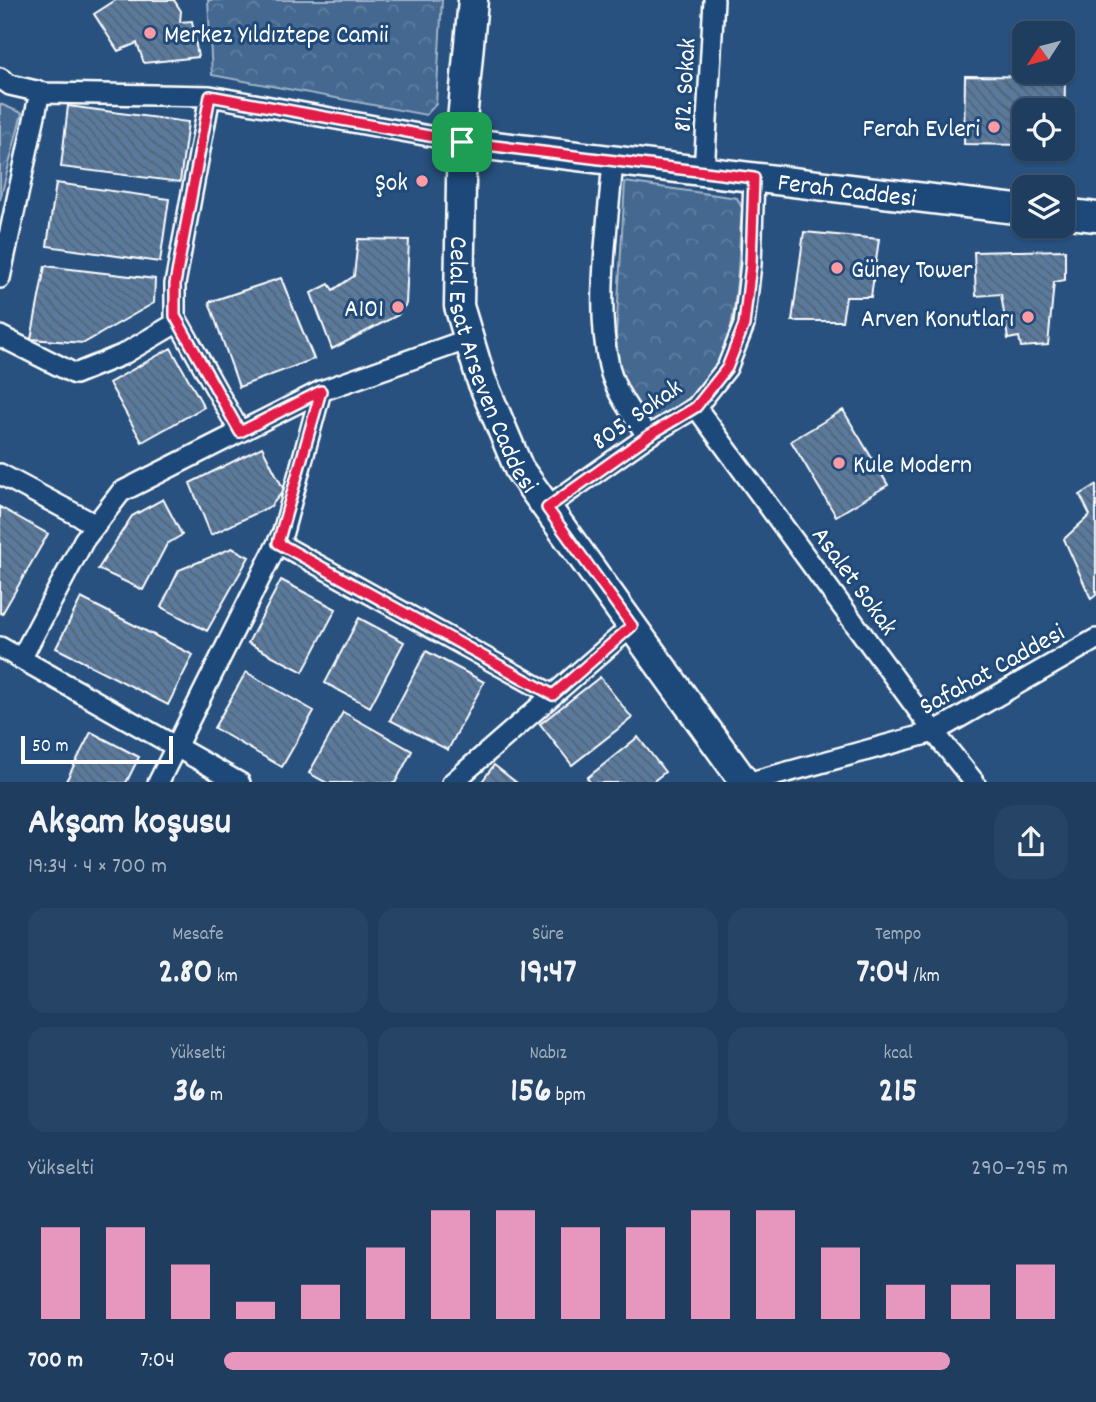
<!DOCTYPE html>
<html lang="tr">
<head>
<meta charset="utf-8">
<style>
  body { margin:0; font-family:Dekko,sans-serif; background:#264465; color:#f1f3f6; height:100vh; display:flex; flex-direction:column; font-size:26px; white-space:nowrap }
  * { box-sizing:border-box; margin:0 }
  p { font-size:23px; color:#a1aebd }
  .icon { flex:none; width:38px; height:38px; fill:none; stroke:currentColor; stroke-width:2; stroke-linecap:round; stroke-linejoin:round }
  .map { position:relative; height:782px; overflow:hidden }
  .drawer { display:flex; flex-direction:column; background:#1e3d5f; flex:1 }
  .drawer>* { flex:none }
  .needle { width:46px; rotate:234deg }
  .fabs { position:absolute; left:1012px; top:21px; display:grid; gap:14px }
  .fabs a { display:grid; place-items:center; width:63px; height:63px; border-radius:14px; background:#1e3d5f; box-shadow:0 2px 5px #0004,0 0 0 2px #3c5674; font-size:35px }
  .scale { position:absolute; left:21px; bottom:18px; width:152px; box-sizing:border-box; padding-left:7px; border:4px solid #fff; border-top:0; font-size:19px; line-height:24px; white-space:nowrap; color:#fff; -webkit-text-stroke:5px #1f4a7a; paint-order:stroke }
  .pin { position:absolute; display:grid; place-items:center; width:60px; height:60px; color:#fff; margin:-30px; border-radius:14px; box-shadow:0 4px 10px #0006 }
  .round { display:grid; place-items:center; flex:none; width:74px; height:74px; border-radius:21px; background:#264465 }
  .head { display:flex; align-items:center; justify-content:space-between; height:119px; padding:0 28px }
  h1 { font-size:38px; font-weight:700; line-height:52px }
  .stats { display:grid; grid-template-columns:repeat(3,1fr); gap:10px; height:119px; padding:7px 28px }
  .stats div { display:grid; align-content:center; border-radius:18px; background:#264465; text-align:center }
  .stats b { font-size:35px; font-weight:700 }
  .stats small { font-size:19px; font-weight:400 }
  .stats p { font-size:19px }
  .chart { height:196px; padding:14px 28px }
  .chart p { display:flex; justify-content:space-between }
  .chart svg { width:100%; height:126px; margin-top:7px; stroke:#e797bd; stroke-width:6 }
  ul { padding:0 28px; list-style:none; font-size:23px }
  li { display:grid; grid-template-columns:112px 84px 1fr; align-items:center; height:52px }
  li i { height:18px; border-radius:9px; background:#e797bd }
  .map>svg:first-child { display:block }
  .forest { fill:url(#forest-crowns); stroke:#a2b4c8; stroke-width:2 }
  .building { fill:url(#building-back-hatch); stroke:#fff; stroke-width:2 }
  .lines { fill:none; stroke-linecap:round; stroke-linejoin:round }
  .street-casing { stroke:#fff; stroke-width:24 }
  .secondary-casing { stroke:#fff; stroke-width:33 }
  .street { stroke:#1f4a7a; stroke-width:19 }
  .secondary { stroke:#1f4a7a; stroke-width:28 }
  .route-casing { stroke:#fff; stroke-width:14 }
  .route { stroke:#e11d48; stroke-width:9 }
  .poi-dot { fill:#ff9aa2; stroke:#1f4a7a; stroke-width:2.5 }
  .labels { text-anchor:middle; stroke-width:6; stroke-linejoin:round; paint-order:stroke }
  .poi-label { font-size:26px; fill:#fff; stroke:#1f4a7a; text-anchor:end }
  .street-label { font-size:26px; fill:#fff; stroke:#1f4a7a }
</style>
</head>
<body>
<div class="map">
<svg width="1096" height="783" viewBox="0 0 1096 783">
  <defs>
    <pattern id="forest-crowns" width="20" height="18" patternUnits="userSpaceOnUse" patternTransform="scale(1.75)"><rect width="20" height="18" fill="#446890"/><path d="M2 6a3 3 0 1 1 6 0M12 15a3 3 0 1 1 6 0" fill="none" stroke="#607fa1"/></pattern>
    <pattern id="building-back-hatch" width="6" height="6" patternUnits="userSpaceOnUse" patternTransform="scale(1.75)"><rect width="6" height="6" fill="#5a7a9d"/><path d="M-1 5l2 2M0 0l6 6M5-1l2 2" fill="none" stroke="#536374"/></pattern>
  </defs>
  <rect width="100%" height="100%" fill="#28517f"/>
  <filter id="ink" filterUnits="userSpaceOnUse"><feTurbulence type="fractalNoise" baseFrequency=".0143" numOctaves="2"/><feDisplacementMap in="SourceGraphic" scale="14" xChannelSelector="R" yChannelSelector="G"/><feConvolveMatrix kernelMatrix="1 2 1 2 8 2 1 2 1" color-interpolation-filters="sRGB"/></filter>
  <g filter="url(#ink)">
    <path class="forest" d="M 208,0 L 442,0 L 436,104 L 426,115 L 212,75 Z
      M 0,104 L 22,113 L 0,200 Z
      M 625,182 L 737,198 L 742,208 C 737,260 741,354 701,390 C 686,403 668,413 652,425 L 628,391 L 615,353 Z"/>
    <path class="building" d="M 116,0 L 174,0 L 181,11 L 180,22 L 192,21 L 198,57 L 144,63 L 137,43 L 118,51 L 94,14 Z
      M 965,76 L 1065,77 L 1064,145 L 1062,110 L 1024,110 L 1024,145 L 964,144 Z
      M 68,106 L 188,122 L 180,182 L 61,167 Z
      M 56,183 L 169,199 L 160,262 L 47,246 Z
      M 804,232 L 879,239 L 871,297 L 846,297 L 842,321 L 792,321 Z
      M 358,239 L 409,240 L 406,304 L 398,315 L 332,349 L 311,293 L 329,284 L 333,290 L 354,276 Z
      M 1065,250 L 1065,280 L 1054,282 L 1048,345 L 1021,347 L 1019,337 L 1008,339 L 1001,294 L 976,296 L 974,252 Z
      M 45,266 L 155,279 L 154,303 L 84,343 L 31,339 Z
      M 281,278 L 314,359 L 239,387 L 209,302 Z
      M 171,348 L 204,407 L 142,442 L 109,383 Z
      M 843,410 L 888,485 L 836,516 L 791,441 Z
      M 262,447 L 284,490 L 271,506 L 211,535 L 190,483 Z
      M 1096,485 L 1096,595 L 1091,599 L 1064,539 L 1090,515 L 1080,495 Z
      M 163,499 L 182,535 L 167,544 L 143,590 L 98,569 L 132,516 Z
      M 0,507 L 48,534 L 2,614 L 0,613 Z
      M 232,548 L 249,557 L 207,631 L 161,607 L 179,570 Z
      M 281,580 L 336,609 L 303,672 L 248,643 Z
      M 81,598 L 193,655 L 168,705 L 56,648 Z
      M 359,618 L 404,642 L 370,707 L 325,683 Z
      M 426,651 L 484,682 L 448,750 L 390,720 Z
      M 246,672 L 314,711 L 282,767 L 214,728 Z
      M 600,677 L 632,718 L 572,765 L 540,724 Z
      M 343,712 L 412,751 L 395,783 L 327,783 L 309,773 Z
      M 91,732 L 139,757 L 126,783 L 65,783 Z
      M 638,737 L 665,772 L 651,783 L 591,783 L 587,778 Z
      M 494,765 L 517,783 L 481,783 Z"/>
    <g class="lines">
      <defs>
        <path id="street" d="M 0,78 L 10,85 L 45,93 L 210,96 L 462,142
          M 210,96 L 175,284 L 175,316 L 240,432
          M 613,161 C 608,224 595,304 609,366 C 614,391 633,416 648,436
          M 704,172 L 714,0
          M 0,278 L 40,92
          M 0,336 L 75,374 L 122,355 L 178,322
          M 696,407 L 934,732 L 975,783
          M 0,474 L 96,525
          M 547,507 L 648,436 L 696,407 L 727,368 L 744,325 L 751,264 L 754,178
          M 278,543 L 553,695
          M 0,647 L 240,783
          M 21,659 L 84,540 L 121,492 L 321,391
          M 158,783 L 283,532 L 321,391 L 469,339
          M 452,783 L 632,626
          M 747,783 L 934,732 L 1096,639"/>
        <g id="secondary">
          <path id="s1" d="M 473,0 L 462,121 L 459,306 L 481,379 L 519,469 L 745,783"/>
          <path id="s2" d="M 462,142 L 1024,210"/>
          <path d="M 1062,213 L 1096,217"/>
        </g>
      </defs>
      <use href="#street" class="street-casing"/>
      <use href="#secondary" class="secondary-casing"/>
      <use href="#street" class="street"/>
      <use href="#secondary" class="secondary"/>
    </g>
  </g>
  <g class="lines" filter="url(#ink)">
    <defs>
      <path id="route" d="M 210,96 L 462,142 L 754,178 L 751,264 L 744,325 L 727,368 L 696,407 L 648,436 L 547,508 L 632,626 L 553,695 L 278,543 L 321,391 L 240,432 L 175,316 L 175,284 Z"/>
    </defs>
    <use href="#route" class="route-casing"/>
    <use href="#route" class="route"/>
  </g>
  <g class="poi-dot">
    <circle cx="150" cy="33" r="7"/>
    <circle cx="994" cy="127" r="7"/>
    <circle cx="422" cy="181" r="7"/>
    <circle cx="837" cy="268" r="7"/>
    <circle cx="398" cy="307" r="7"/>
    <circle cx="1028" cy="317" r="7"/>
    <circle cx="839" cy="463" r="7"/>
  </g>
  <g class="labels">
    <g class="poi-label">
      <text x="164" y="42" text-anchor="start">Merkez Yıldıztepe Camii</text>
      <text x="980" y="136">Ferah Evleri</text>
      <text x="408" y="190">Şok</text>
      <text x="851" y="277" text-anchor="start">Güney Tower</text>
      <text x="384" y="316">A101</text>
      <text x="1014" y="326">Arven Konutları</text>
      <text x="853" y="472" text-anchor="start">Kule Modern</text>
    </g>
    <g class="street-label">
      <text transform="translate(683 85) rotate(-87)" y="9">812. Sokak</text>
      <text dy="9" stroke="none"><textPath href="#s2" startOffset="388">Ferah Caddesi</textPath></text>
      <text dy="9" stroke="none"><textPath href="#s1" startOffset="371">Celal Esat Arseven Caddesi</textPath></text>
      <text transform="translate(636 413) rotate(-35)" y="9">805. Sokak</text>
      <text transform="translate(856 580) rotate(54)" y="9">Asalet Sokak</text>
      <text transform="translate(991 668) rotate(-29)" y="9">Safahat Caddesi</text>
    </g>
  </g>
</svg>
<div class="fabs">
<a><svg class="needle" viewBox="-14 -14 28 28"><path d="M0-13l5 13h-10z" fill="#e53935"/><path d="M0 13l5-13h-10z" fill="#a1aebd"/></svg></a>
<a><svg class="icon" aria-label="locate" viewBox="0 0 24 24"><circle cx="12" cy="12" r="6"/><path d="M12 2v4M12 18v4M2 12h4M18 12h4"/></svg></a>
<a><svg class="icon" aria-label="layers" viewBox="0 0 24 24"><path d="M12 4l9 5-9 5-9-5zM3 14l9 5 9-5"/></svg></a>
</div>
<div class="scale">50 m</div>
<div class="pin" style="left:462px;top:142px;background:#1e9e55"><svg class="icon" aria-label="arrive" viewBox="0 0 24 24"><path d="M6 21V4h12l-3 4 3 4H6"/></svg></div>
</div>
<section class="drawer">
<div class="head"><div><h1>Akşam koşusu</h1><p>19:34 · 4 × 700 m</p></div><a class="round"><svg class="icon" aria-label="share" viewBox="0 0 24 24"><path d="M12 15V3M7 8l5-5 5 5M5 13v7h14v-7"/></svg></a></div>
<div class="stats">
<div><p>Mesafe</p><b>2.80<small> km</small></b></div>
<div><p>Süre</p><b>19:47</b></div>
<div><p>Tempo</p><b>7:04<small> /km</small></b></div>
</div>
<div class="stats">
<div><p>Yükselti</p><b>36<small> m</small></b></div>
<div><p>Nabız</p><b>156<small> bpm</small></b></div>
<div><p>kcal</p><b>215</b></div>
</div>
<div class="chart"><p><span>Yükselti</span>290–295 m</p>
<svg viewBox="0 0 160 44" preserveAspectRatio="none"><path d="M5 44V12M15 44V12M25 44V25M35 44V38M45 44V32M55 44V19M65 44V6M75 44V6M85 44V12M95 44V12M105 44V6M115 44V6M125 44V19M135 44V32M145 44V32M155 44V25"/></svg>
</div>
<ul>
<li><b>700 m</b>7:04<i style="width:86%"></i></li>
</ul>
</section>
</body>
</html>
